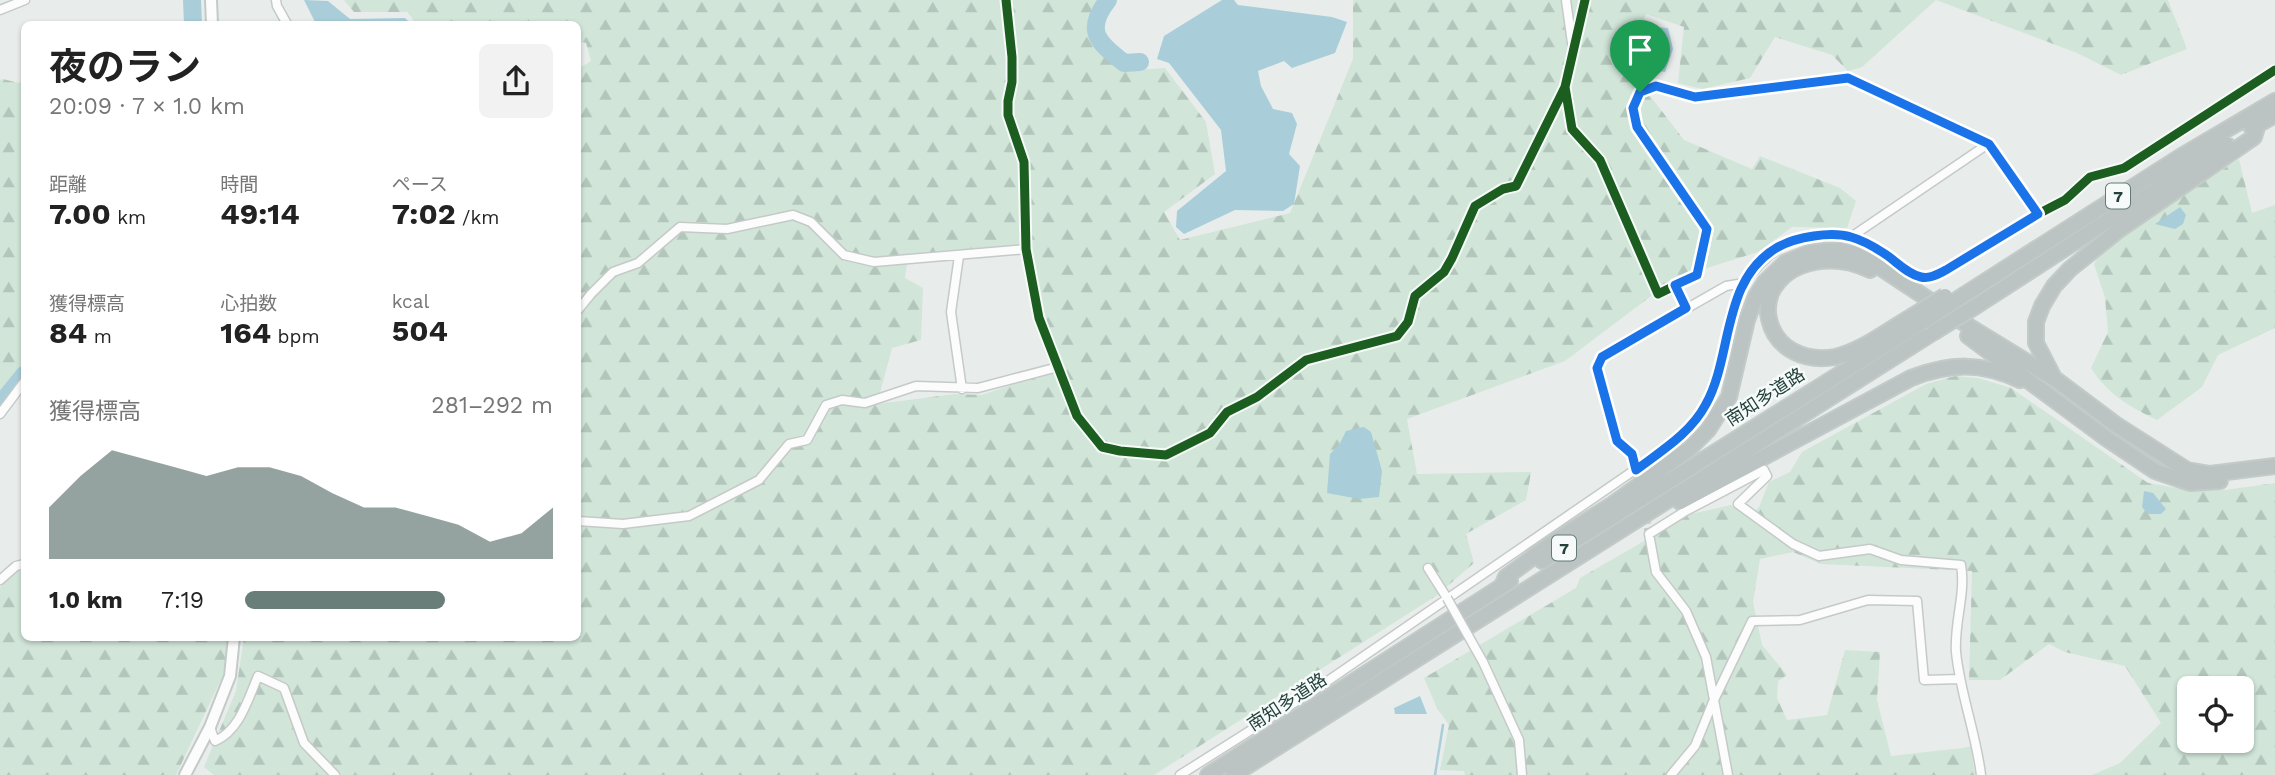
<!DOCTYPE html>
<html lang="ja">
<head>
<meta charset="utf-8">
<style>
  body { margin:0; font-family:"Work Sans","Noto Sans JP",sans-serif; background:#f2f2f2; color:#222; height:100vh; display:flex; flex-direction:column; font-size:26px; white-space:nowrap }
  * { box-sizing:border-box; margin:0 }
  p { font-size:23px; color:#767676 }
  .icon { flex:none; width:38px; height:38px; fill:none; stroke:currentColor; stroke-width:2; stroke-linecap:round; stroke-linejoin:round }
  .map { position:relative; flex:1; overflow:hidden }
  .drawer { position:absolute; left:21px; top:21px; width:560px; height:620px; display:flex; flex-direction:column; background:#fff; border-radius:10px; box-shadow:0 2px 5px #0004 }
  .drawer>* { flex:none }
  .controls { position:absolute; left:2177px; top:676px; display:grid; gap:14px }
  .controls a { display:grid; place-items:center; width:77px; height:77px; border-radius:10px; background:#fff; box-shadow:0 2px 5px #0004; font-size:35px }
  .pin { position:absolute; display:grid; place-items:center; width:60px; height:60px; color:#fff; margin:-72px -30px; border-radius:50% 50% 50% 0; rotate:-45deg; box-shadow:0 0 7px #0007 }
  .pin .icon { rotate:45deg }
  .round { display:grid; place-items:center; flex:none; width:74px; height:74px; border-radius:10px; background:#f2f2f2 }
  .summary { display:flex; align-items:center; justify-content:space-between; height:119px; padding:0 28px }
  h1 { font-size:38px; font-weight:700; line-height:52px }
  .figures { display:grid; grid-template-columns:repeat(3,1fr); gap:10px; height:119px; padding:7px 28px }
  .figures div { display:grid; align-content:center }
  .figures b { font-size:30px; font-weight:700 }
  .figures small { font-size:19px; font-weight:400 }
  .figures p { font-size:19px }
  .chart { height:196px; padding:14px 28px }
  .chart p { display:flex; justify-content:space-between }
  .chart svg { width:100%; height:126px; margin-top:7px; fill:#697d79; opacity:.7 }
  ul { padding:0 28px; list-style:none; font-size:23px }
  li { display:grid; grid-template-columns:112px 84px 1fr; align-items:center; height:52px }
  li i { height:18px; border-radius:9px; background:#697d79 }
  .map>svg:first-child { display:block }
  .forest { fill:url(#forest-firs); fill-rule:evenodd }
  .water { fill:#a9ceda }
  .lines { fill:none; stroke-linecap:round; stroke-linejoin:round }
  .stream { stroke:#a9ceda; stroke-width:2.5 }
  .river { stroke:#a9ceda; stroke-width:18 }
  .minor-tunnel { stroke:#c1cbc8; stroke-width:8; stroke-dasharray:8 4; stroke-linecap:butt }
  .minor-casing { stroke:#c5cac8; stroke-width:11 }
  .secondary-casing { stroke:#c3cac8; stroke-width:14 }
  .motorway-casing { stroke:#c3cbc9; stroke-width:18 }
  .minor { stroke:#fcfcfc; stroke-width:8 }
  .secondary { stroke:#fcfcfc; stroke-width:10 }
  .motorway { stroke:#bcc4c3; stroke-width:14 }
  .minor-bridge-casing { stroke:#c5cac8; stroke-width:11; stroke-linecap:butt }
  .motorway-bridge-casing { stroke:#c3cbc9; stroke-width:18; stroke-linecap:butt }
  .minor-bridge { stroke:#fcfcfc; stroke-width:8 }
  .motorway-bridge { stroke:#bcc4c3; stroke-width:14 }
  .cycleway-casing { stroke:#f6fbf9; stroke-width:13 }
  .cycleway { stroke:#1b5e20; stroke-width:9 }
  .route-casing { stroke:#fff; stroke-width:14 }
  .route { stroke:#1a73e8; stroke-width:9 }
  .labels { text-anchor:middle; stroke-width:5; stroke-linejoin:round; paint-order:stroke }
  .shield { fill:#f6fbf9; stroke:#637975; stroke-width:2 }
  .shield-label { font-size:16px; font-weight:bold; fill:#24413c }
  .street-label { font-size:18px; fill:#24413c; stroke:#f6fbf9 }
</style>
</head>
<body>
<div class="map">
<svg width="2275" height="775" viewBox="0 0 2275 775">
  <defs>
    <pattern id="forest-firs" width="22" height="20" patternUnits="userSpaceOnUse" patternTransform="scale(1.75)"><rect width="22" height="20" fill="#d1e5d9"/><path d="M5 1l3.5 6h-7zM16 11l3.5 6h-7z" fill="#b3c6bb"/></pattern>
  </defs>
  <rect width="100%" height="100%" fill="#e8edeb"/>
  <path class="forest" d="M 344,0 L 1100,0 L 1094,11 L 1089,32 L 1120,71 L 1165,68 L 1206,122 L 1215,174 L 1164,212 L 1180,240 L 1290,213 L 1353,59 L 1353,0 L 2168,0 L 2187,49 L 2121,75 L 2077,53 L 1936,0 L 1862,67 L 1848,71 L 1832,55 L 1775,37 L 1750,78 L 1702,89 L 1678,83 L 1684,27 L 1646,14 L 1628,67 L 1684,140 L 1752,169 L 1760,156 L 1840,188 L 1856,201 L 1847,228 L 1792,227 L 1758,252 L 1675,278 L 1565,361 L 1407,419 L 1417,474 L 1531,472 L 1526,500 L 1466,534 L 1474,563 L 1436,596 L 1154,775 L 214,775 L 204,767 L 236,691 L 244,637 L 578,637 L 578,69 L 591,61 L 586,43 L 578,41 L 578,24 L 417,24 L 407,12 L 354,12 ZM 1030,245 L 1043,316 L 1064,367 L 982,395 L 955,394 L 877,404 L 892,348 L 921,340 L 923,288 L 905,278 L 908,256 Z
    M 3,79 L 19,83 L 24,79 L 24,364 L 0,392 L 0,80 Z
    M 2239,159 L 2252,213 L 2275,205 L 2275,328 L 2218,355 L 2202,387 L 2157,420 C 2130,407 2106,393 2091,368 L 2108,332 L 2105,298 L 2094,264 L 2103,248 Z
    M 1955,376 L 1978,378 L 2011,388 L 2148,483 L 2188,490 L 2225,490 L 2275,483 L 2275,775 L 2092,775 L 2120,763 L 2161,723 L 2125,666 L 2065,652 L 2049,644 L 2000,680 L 1969,680 L 1972,571 L 1821,564 L 1793,552 L 1760,559 L 1753,602 L 1762,645 L 1787,675 L 1778,681 L 1777,698 L 1787,720 L 1827,715 L 1845,650 L 1880,652 L 1877,700 L 1891,756 L 1971,747 L 1975,775 L 1465,775 L 1464,771 L 1440,770 L 1449,725 L 1437,708 L 1424,678 L 1576,588 L 1580,578 L 1691,514 L 1731,505 L 1749,518 L 1759,507 L 1769,482 L 1790,472 L 1802,452 L 1926,384 ZM 2189,688 L 2242,688 L 2242,740 L 2189,740 Z
    M 24,570 L 24,637 L 229,637 L 223,675 L 176,775 L 0,775 L 0,587 L 16,572 Z"/>
  <path class="water" d="M 304,0 L 328,1 L 350,19 L 405,18 L 411,24 L 316,24 Z
    M 1222,0 L 1234,0 L 1238,5 L 1332,17 L 1347,22 L 1335,53 L 1292,68 L 1284,61 L 1258,71 L 1261,86 L 1273,109 L 1292,113 L 1297,124 L 1289,154 L 1300,166 L 1294,204 L 1283,211 L 1235,210 L 1184,234 L 1176,227 L 1177,211 L 1226,171 L 1221,130 L 1169,63 L 1157,59 L 1164,36 Z
    M 1654,27 L 1668,28 L 1673,49 L 1665,72 L 1632,66 L 1637,43 Z
    M 2180,207 L 2186,215 L 2183,224 L 2175,229 L 2155,224 Z
    M 1364,427 L 1371,432 L 1382,471 L 1379,497 L 1359,499 L 1327,493 L 1330,454 L 1339,445 L 1346,431 Z
    M 2144,491 L 2153,493 L 2166,509 L 2161,514 L 2148,514 L 2142,507 Z
    M 1420,696 L 1427,714 L 1395,714 L 1394,708 Z"/>
  <g class="lines">
    <path class="stream" d="M 1435,775 L 1443,725"/>
    <path class="river" d="M 192,0 L 193,24
      M 1108,0 C 1084,31 1098,42 1124,63 L 1140,62
      M 0,405 L 24,375"/>
    <path class="minor-tunnel" d="M 1636,469 L 1649,534"/>
    <defs>
      <path id="minor" d="M 276,0 L 277,6 L 287,24
        M 1006,0 L 1012,57 L 1012,82 L 1008,101 L 1008,115 L 1024,162 L 1026,249 L 1039,318 L 1077,416 L 1102,447 L 1120,451 L 1166,455 L 1210,433 L 1227,412 L 1257,397 L 1306,360 L 1397,336 L 1408,322 L 1415,296 L 1444,272 L 1452,258 L 1475,206 L 1503,189 L 1516,186 L 1565,87 L 1585,0
        M 1566,0 L 1572,43
        M 0,10 L 25,0
        M 1565,87 L 1572,129 L 1600,160 L 1658,294 L 1697,275 L 1707,229 L 1637,127 L 1634,108 L 1640,92 L 1656,86 L 1695,97 L 1848,78 L 1988,144 L 2038,214 L 2065,200 L 2090,177 L 2124,168 L 2275,70
        M 1851,237 C 1861,242 1872,246 1882,251 C 1909,268 1911,286 1946,270 L 2038,214
        M 959,256 L 951,312 L 962,389
        M 1675,285 L 1686,308
        M 578,310 L 591,294 L 613,272 L 638,263 L 680,227 L 727,229 L 793,215 L 811,222 L 844,255 L 874,262 L 1026,249
        M 0,414 L 24,382
        M 1636,469 L 1632,454 L 1617,441 L 1597,368 L 1602,357 L 1726,286 L 1744,283 C 1776,240 1798,234 1851,237 L 1988,144
        M 578,521 L 623,524 L 689,516 L 759,480 L 789,444 L 807,440 L 826,405 L 842,400 L 865,403 L 916,386 L 978,388 L 1058,367
        M 1428,568 L 1447,598
        M 0,580 L 16,566 L 24,564
        M 1483,662 L 1519,740 L 1522,775
        M 210,727 L 215,741 C 240,730 248,699 258,676 L 284,688 L 304,743 L 335,775
        M 1180,775 L 1316,689 L 1636,469 L 1683,434 L 1706,404 L 1719,367 L 1731,313 L 1744,283
        M 1671,775 L 1695,746 L 1713,702 L 1752,621 L 1800,620 L 1868,600 L 1917,601 L 1924,680 L 1960,679
        M 1728,775 L 1706,657 L 1686,611 L 1656,572 L 1649,534 L 1684,512 L 1764,470 L 1767,476 L 1738,504 L 1793,544 L 1819,556 L 1870,549 L 1901,560 L 1961,565 C 1966,594 1954,622 1956,652 C 1960,693 1976,733 1981,775"/>
      <path id="secondary" d="M 211,0 L 212,24
        M 185,775 L 210,727 L 230,676 L 234,637"/>
      <path id="motorway" d="M 2252,128 L 2275,115
        M 1870,270 C 1837,254 1789,257 1771,293 C 1768,301 1767,311 1769,319 C 1776,350 1806,362 1835,357 C 1862,351 1888,330 1911,317
        M 1964,295 L 2180,157 L 2275,101
        M 1976,306 L 2226,144
        M 1968,336 L 2106,438 L 2155,471 L 2190,483 L 2220,481
        M 2053,376 L 2036,343 L 2036,322 L 2042,306 L 2054,286 L 2070,269 L 2120,229 L 2254,137 L 2258,124
        M 1680,502 L 1911,378 C 1950,363 1981,362 2020,380
        M 1542,561 L 1921,323
        M 1502,586 L 1506,577 L 1555,541 L 1613,504 L 1689,449 L 1708,430 L 1729,397 L 1747,320 L 1756,296 L 1765,282 L 1786,262 L 1811,252 L 1838,250 L 1853,253 L 1878,266 L 1973,329 L 2055,379 L 2115,424 L 2187,470 L 2210,474 L 2275,466
        M 1208,775 L 1510,581
        M 1233,775 L 1934,332"/>
    </defs>
    <use href="#minor" class="minor-casing"/>
    <use href="#secondary" class="secondary-casing"/>
    <use href="#motorway" class="motorway-casing"/>
    <use href="#minor" class="minor"/>
    <use href="#secondary" class="secondary"/>
    <use href="#motorway" class="motorway"/>
    <defs>
      <path id="minor-bridge" d="M 1447,598 L 1483,662"/>
      <path id="motorway-bridge" d="M 1911,317 L 1945,296
        M 1921,323 L 1964,295
        M 1934,332 L 1976,306"/>
    </defs>
    <use href="#minor-bridge" class="minor-bridge-casing"/>
    <use href="#motorway-bridge" class="motorway-bridge-casing"/>
    <use href="#minor-bridge" class="minor-bridge"/>
    <use href="#motorway-bridge" class="motorway-bridge"/>
    <defs>
      <path id="cycleway" d="M 1006,0 L 1012,57 L 1012,82 L 1008,101 L 1008,115 L 1024,162 L 1026,249 L 1039,318 L 1077,416 L 1102,447 L 1120,451 L 1166,455 L 1210,433 L 1227,412 L 1257,397 L 1306,360 L 1397,336 L 1408,322 L 1415,296 L 1444,272 L 1452,258 L 1475,206 L 1503,189 L 1516,186 L 1565,87 L 1585,0
        M 1565,87 L 1572,129 L 1600,160 L 1658,294 L 1697,275 L 1707,229 L 1637,127 L 1634,108 L 1640,92 L 1656,86 L 1695,97 L 1848,78 L 1988,144 L 2038,214 L 2065,200 L 2090,177 L 2124,168 L 2275,70"/>
    </defs>
    <use href="#cycleway" class="cycleway-casing"/>
    <use href="#cycleway" class="cycleway"/>
  </g>
  <g class="lines">
    <defs>
      <path id="route" d="M 1848,78 L 1989,144 L 2038,214 L 1946,270 C 1938,274 1930,279 1921,277 C 1907,274 1896,261 1885,254 C 1876,248 1862,240 1851,237 C 1831,231 1796,237 1778,247 C 1721,279 1733,356 1706,404 C 1691,433 1661,451 1636,470 L 1632,454 L 1617,441 L 1597,368 L 1602,357 L 1686,308 L 1675,285 L 1697,275 L 1707,229 L 1637,127 L 1633,108 L 1640,92 L 1656,86 L 1695,97 Z"/>
    </defs>
    <use href="#route" class="route-casing"/>
    <use href="#route" class="route"/>
  </g>
  <g class="labels">
    <g class="shield">
      <rect x="2106" y="183.5" width="24" height="25" rx="5"/>
      <rect x="1552" y="535.5" width="24" height="25" rx="5"/>
    </g>
    <g class="shield-label">
      <text x="2118" y="202">7</text>
      <text x="1564" y="554">7</text>
    </g>
    <g class="street-label">
      <text transform="translate(1765 397) rotate(-33)" y="6">南知多道路</text>
      <text transform="translate(1287 702) rotate(-33)" y="6">南知多道路</text>
    </g>
  </g>
</svg>
<div class="controls">
<a><svg class="icon" aria-label="locate" viewBox="0 0 24 24"><circle cx="12" cy="12" r="6"/><path d="M12 2v4M12 18v4M2 12h4M18 12h4"/></svg></a>
</div>
<div class="pin" style="left:1640px;top:92px;background:#1e9e55"><svg class="icon" aria-label="arrive" viewBox="0 0 24 24"><path d="M6 21V4h12l-3 4 3 4H6"/></svg></div>
<section class="drawer">
<div class="summary"><div><h1>夜のラン</h1><p>20:09 · 7 × 1.0 km</p></div><a class="round"><svg class="icon" aria-label="share" viewBox="0 0 24 24"><path d="M12 15V3M7 8l5-5 5 5M5 13v7h14v-7"/></svg></a></div>
<div class="figures">
<div><p>距離</p><b>7.00<small> km</small></b></div>
<div><p>時間</p><b>49:14</b></div>
<div><p>ペース</p><b>7:02<small> /km</small></b></div>
</div>
<div class="figures">
<div><p>獲得標高</p><b>84<small> m</small></b></div>
<div><p>心拍数</p><b>164<small> bpm</small></b></div>
<div><p>kcal</p><b>504</b></div>
</div>
<div class="chart"><p><span>獲得標高</span>281–292 m</p>
<svg viewBox="0 0 160 44" preserveAspectRatio="none"><path d="M0 44V26L10 15L20 6L30 9L40 12L50 15L60 12L70 12L80 15L90 21L100 26L110 26L120 29L130 32L140 38L150 35L160 26V44z"/></svg>
</div>
<ul>
<li><b>1.0 km</b>7:19<i style="width:65%"></i></li>
</ul>
</section>
</div>
</body>
</html>
